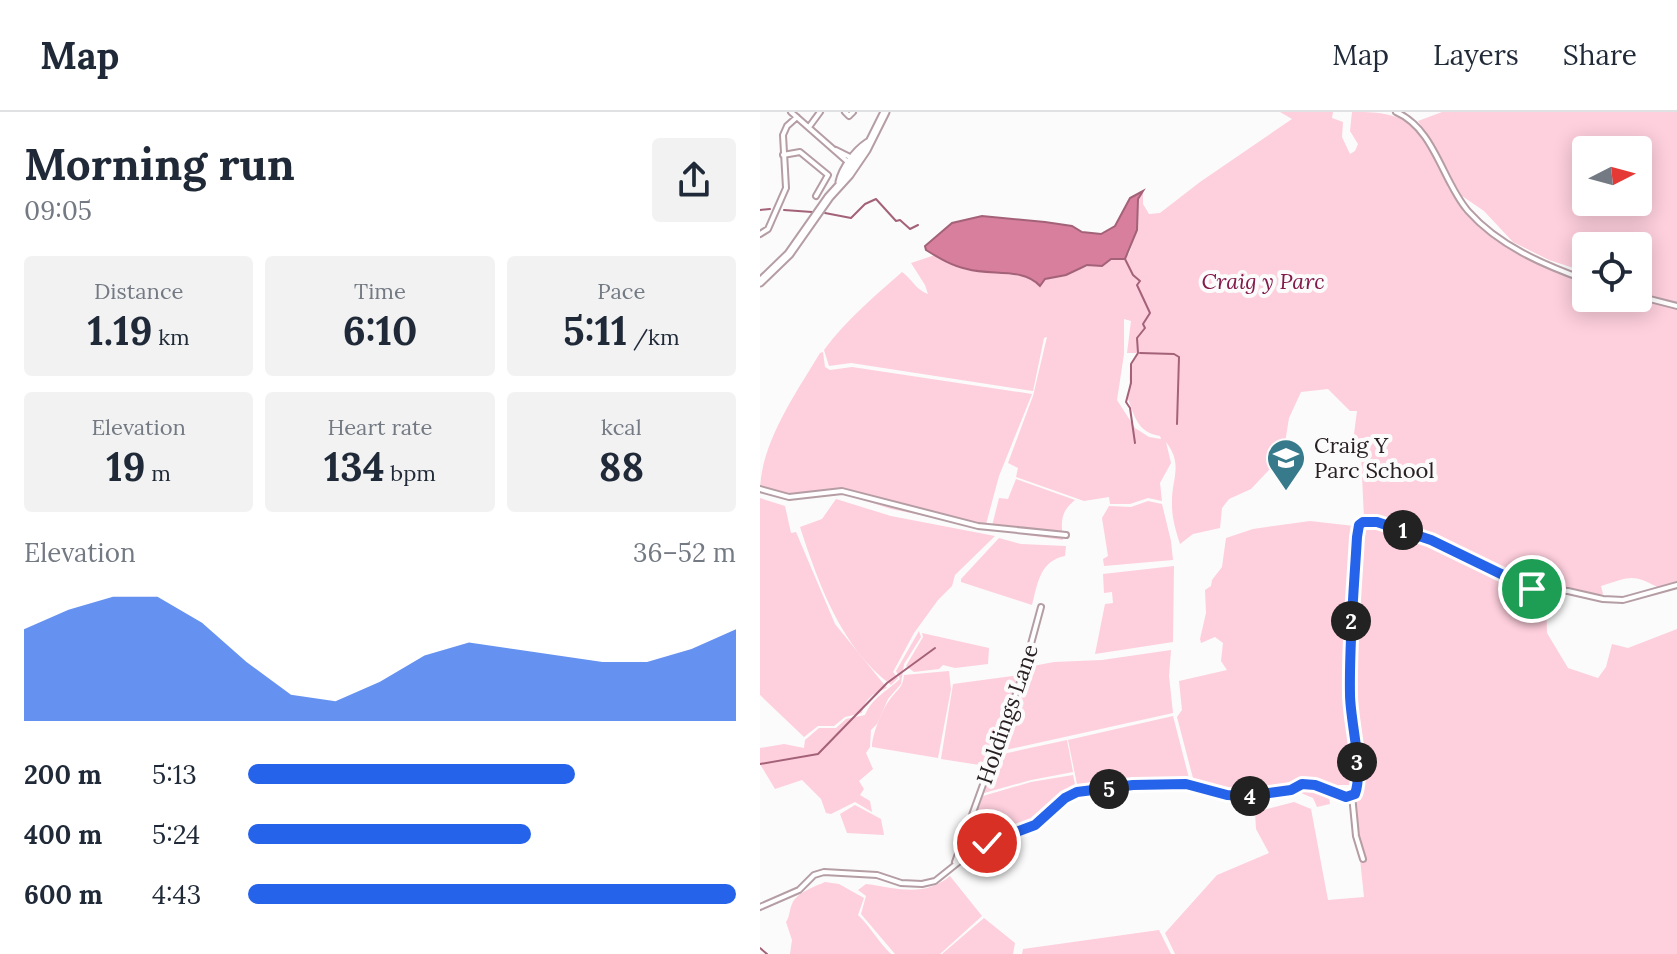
<!DOCTYPE html>
<html lang="en">
<head>
<meta charset="utf-8">
<style>
  body { margin:0; font-family:Lora,serif; background:#f2f2f3; color:#1f2937; height:100vh; display:flex; flex-direction:column; font-size:30px; white-space:nowrap }
  * { box-sizing:border-box; margin:0 }
  p { font-size:26px; color:#747a83 }
  .icon { flex:none; width:44px; height:44px; fill:none; stroke:currentColor; stroke-width:2; stroke-linecap:round; stroke-linejoin:round }
  .map { position:relative; flex:1; overflow:hidden }
  .drawer { display:flex; flex-direction:column; background:#fff; width:760px }
  .drawer>* { flex:none }
  .needle { width:52px; rotate:84deg }
  .buttons { position:absolute; left:812px; top:24px; display:grid; gap:16px }
  .buttons a { display:grid; place-items:center; width:80px; height:80px; border-radius:8px; background:#fff; box-shadow:0 4px 20px #0003; font-size:40px }
  .pin { position:absolute; display:grid; place-items:center; width:68px; height:68px; color:#fff; margin:-34px; border:4px solid #fff; border-radius:50%; box-shadow:0 2px 8px #0007 }
  .km { position:absolute; width:40px; height:40px; margin:-20px; border-radius:50%; background:#222; color:#fff; font-size:22px; line-height:40px; text-align:center }
  .round { display:grid; place-items:center; flex:none; width:84px; height:84px; border-radius:8px; background:#f2f2f3 }
  .headline { display:flex; align-items:center; justify-content:space-between; height:136px; padding:0 24px }
  h1 { font-size:44px; font-weight:700; line-height:60px }
  .metrics { display:grid; grid-template-columns:repeat(3,1fr); gap:12px; height:136px; padding:8px 24px }
  .metrics div { display:grid; align-content:center; border-radius:8px; background:#f2f2f3; text-align:center }
  .metrics b { font-size:40px; font-weight:700 }
  .metrics small { font-size:22px; font-weight:400 }
  .metrics p { font-size:22px }
  .chart { height:224px; padding:16px 24px }
  .chart p { display:flex; justify-content:space-between }
  .chart svg { width:100%; height:144px; margin-top:8px; fill:#2563eb; opacity:.7 }
  ul { padding:0 24px; list-style:none; font-size:26px }
  li { display:grid; grid-template-columns:128px 96px 1fr; align-items:center; height:60px }
  li i { height:20px; border-radius:10px; background:#2563eb }
  header { display:flex; align-items:center; gap:48px; box-sizing:border-box; height:112px; padding:0 40px; background:#fff; border-bottom:2px solid #e0e1e3 }
  header strong { font-size:38px }
  nav { display:flex; gap:44px; margin-inline-start:auto; font-size:28px }
  main { display:flex; flex:1; min-height:0 }
  .map>svg:first-child { display:block }
  .green { fill:#fecfdd; fill-rule:evenodd }
  .water { fill:#d77f9d; stroke:#a36278; stroke-width:2 }
  .lines { fill:none; stroke-linecap:round; stroke-linejoin:round }
  .stream { stroke:#a36278; stroke-width:2 }
  .street-casing { stroke:#b59da4; stroke-width:8 }
  .primary-casing { stroke:#b59da4; stroke-width:11 }
  .street { stroke:#fff; stroke-width:4 }
  .primary { stroke:#fff; stroke-width:7 }
  .route-casing { stroke:#fff; stroke-width:16 }
  .route { stroke:#2563eb; stroke-width:10 }
  .labels { text-anchor:middle; stroke-width:8; stroke-linejoin:round; paint-order:stroke }
  .park-label { font-size:22px; font-style:italic; fill:#831949; stroke:#fbfbfb }
  .poi-label { font-size:22px; fill:#292023; stroke:#fbfbfb; text-anchor:start }
  .street-label { font-size:22px; fill:#292023; stroke:#fbfbfb }
</style>
</head>
<body>
<header>
<strong>Map</strong>
<nav><a>Map</a><a>Layers</a><a>Share</a></nav>
</header>
<main>
<section class="drawer">
<div class="headline"><div><h1>Morning run</h1><p>09:05</p></div><a class="round"><svg class="icon" aria-label="share" viewBox="0 0 24 24"><path d="M12 15V3M7 8l5-5 5 5M5 13v7h14v-7"/></svg></a></div>
<div class="metrics">
<div><p>Distance</p><b>1.19<small> km</small></b></div>
<div><p>Time</p><b>6:10</b></div>
<div><p>Pace</p><b>5:11<small> /km</small></b></div>
</div>
<div class="metrics">
<div><p>Elevation</p><b>19<small> m</small></b></div>
<div><p>Heart rate</p><b>134<small> bpm</small></b></div>
<div><p>kcal</p><b>88</b></div>
</div>
<div class="chart"><p><span>Elevation</span>36–52 m</p>
<svg viewBox="0 0 160 44" preserveAspectRatio="none"><path d="M0 44V16L10 10L20 6L30 6L40 14L50 26L60 36L70 38L80 32L90 24L100 20L110 22L120 24L130 26L140 26L150 22L160 16V44z"/></svg>
</div>
<ul>
<li><b>200 m</b>5:13<i style="width:67%"></i></li>
<li><b>400 m</b>5:24<i style="width:58%"></i></li>
<li><b>600 m</b>4:43<i style="width:100%"></i></li>
</ul>
</section>
<div class="map">
<svg width="917" height="842" viewBox="0 0 917 842">
  <rect width="100%" height="100%" fill="#fbfbfb"/>
  <path class="green" d="M 520,0 L 573,0 L 572,6 L 583,10 L 582,25 L 590,42 L 595,39 L 598,32 L 590,19 L 592,0 C 614,0 636,0 653,15 C 660,22 662,30 670,34 L 690,72 L 687,74 L 704,101 L 709,100 C 748,136 778,147 826,168 L 826,186 L 878,186 L 878,134 L 826,134 L 826,160 L 789,148 L 753,130 L 724,99 L 702,84 L 658,9 L 682,0 L 917,0 L 917,473 L 899,476 C 872,461 870,465 841,474 L 843,482 L 836,484 L 812,476 L 766,473 L 676,428 L 604,406 L 601,343 L 594,322 L 597,299 L 590,299 L 568,277 L 541,280 L 529,306 L 523,343 L 491,377 L 469,387 L 462,396 L 460,416 L 433,422 L 420,432 C 416,419 412,407 412,393 C 411,367 424,353 406,330 L 411,351 L 400,371 L 402,389 L 388,386 L 370,392 L 350,392 L 349,385 L 324,389 L 256,365 L 258,356 L 248,351 L 273,284 L 287,225 L 284,226 L 273,279 L 91,251 L 69,254 L 64,238 C 86,208 115,184 142,160 C 152,167 156,178 168,182 L 165,173 L 151,151 L 175,143 C 208,161 235,159 270,165 L 276,170 C 309,160 337,152 369,142 L 377,118 L 378,87 L 383,79 L 383,92 L 389,102 L 400,101 L 440,70 L 532,7 ZM 826,38 L 878,38 L 878,90 L 826,90 ZM 364,207 L 371,209 L 367,241 L 378,241 C 376,248 371,251 370,259 C 369,269 371,275 367,285 C 375,303 376,320 400,324 L 401,327 L 389,325 L 375,316 L 357,288 L 364,242 Z
    M 63,240 L 65,255 L 70,258 L 92,255 L 272,282 L 239,364 L 225,416 L 131,397 L 75,379 L 27,387 L 0,380 C 0,332 36,281 60,241 Z
    M 256,367 L 315,388 C 300,400 301,410 303,428 L 231,418 L 239,386 L 248,387 Z
    M 0,386 L 25,394 L 31,421 L 36,420 L 75,512 L 127,576 C 113,582 105,586 102,601 L 85,605 L 74,614 L 58,614 L 44,625 L 0,583 Z
    M 76,387 L 131,404 L 235,424 L 195,463 L 192,474 L 178,488 L 154,521 L 133,560 L 138,566 L 131,573 C 81,535 59,473 40,415 L 62,407 Z
    M 388,389 L 402,392 L 411,429 L 413,448 L 344,454 L 343,447 L 348,444 L 342,406 L 349,394 L 371,395 Z
    M 550,409 L 594,414 L 584,602 L 588,603 L 596,665 L 591,667 L 590,673 L 579,673 L 576,677 L 568,678 L 570,692 L 557,695 L 553,686 L 541,681 L 526,685 L 520,680 L 466,678 L 434,670 L 417,605 L 422,598 L 419,569 L 467,558 L 461,549 L 463,531 L 455,525 L 441,531 L 440,527 L 446,501 L 445,478 L 451,474 L 452,468 L 462,455 L 466,426 L 493,417 Z
    M 613,412 L 678,434 L 775,482 L 778,488 L 781,482 L 786,482 L 787,521 L 808,556 L 838,566 L 846,555 L 852,532 L 868,536 L 917,517 L 917,842 L 415,842 L 405,821 L 457,763 L 509,741 L 496,717 L 495,700 L 534,690 L 551,697 L 568,788 L 604,785 L 600,747 L 606,744 L 600,728 L 595,685 C 609,669 595,626 593,606 C 591,577 593,432 605,413 Z
    M 239,426 L 261,432 L 306,434 L 305,444 C 280,449 278,470 272,493 L 201,470 L 201,467 Z
    M 414,454 L 413,530 L 335,542 L 345,492 L 353,491 L 352,480 L 344,481 L 343,462 Z
    M 159,519 L 161,525 L 144,552 L 141,572 L 128,587 L 117,612 L 111,618 L 110,635 L 106,641 L 113,657 L 99,669 L 104,677 L 100,683 L 110,689 L 112,700 L 95,690 L 71,702 L 66,701 L 61,687 L 42,668 L 15,677 L 0,652 L 0,636 L 24,632 L 44,636 L 45,628 L 59,616 L 76,616 L 86,607 L 105,603 C 113,585 126,580 140,567 L 136,559 Z
    M 162,521 L 229,536 L 228,552 L 195,556 L 183,553 L 179,557 L 154,560 L 146,554 L 163,525 Z
    M 411,538 L 409,564 L 413,601 L 241,639 L 273,554 L 294,550 L 342,548 Z
    M 189,559 L 191,577 L 178,646 L 112,635 C 112,623 122,597 131,586 C 138,577 143,575 144,563 Z
    M 259,563 L 226,654 L 181,647 L 193,572 Z
    M 413,604 L 430,670 L 424,667 L 370,669 L 318,677 L 308,628 Z
    M 307,628 L 313,660 L 271,668 L 224,681 L 238,643 Z
    M 313,663 L 316,677 L 302,683 L 272,710 L 223,727 L 200,745 L 223,684 L 271,670 Z
    M 95,693 L 121,707 L 124,723 L 87,721 L 80,702 Z
    M 190,764 L 222,804 L 180,842 L 135,842 L 101,802 L 106,784 L 98,778 L 106,772 C 137,776 164,786 190,764 Z
    M 65,770 L 79,772 L 104,786 L 98,803 C 111,815 118,830 131,842 L 30,842 L 32,828 L 26,810 C 30,804 29,799 32,792 C 37,780 54,775 65,770 Z
    M 224,806 L 255,831 L 253,842 L 182,842 Z
    M 399,818 L 411,842 L 262,842 L 263,837 Z"/>
  <path class="water" d="M 383,79 L 378,87 L 377,118 L 365,147 L 351,147 L 342,154 L 327,153 L 306,163 L 285,167 L 280,174 C 263,155 231,164 207,157 C 192,154 179,146 166,138 L 165,134 L 192,111 L 222,104 L 285,110 L 312,114 L 322,120 L 341,122 L 355,114 L 370,86 Z"/>
  <g class="lines">
    <path class="stream" d="M 0,98 L 10,97
      M 24,98 L 52,100
      M 65,101 L 91,106 L 105,92 L 116,87 L 136,109 L 140,108 L 150,117 L 158,113
      M 365,147 L 373,163 L 380,169 L 377,173 L 390,201 L 383,212 L 385,216 L 377,226 L 378,241 L 371,252 L 371,271 L 366,290 L 370,296 L 375,331
      M 380,241 L 414,242 L 419,245 L 417,312
      M 0,652 L 58,642 L 127,571 L 175,536
      M 0,836 L 7,842"/>
    <defs>
      <path id="street" d="M 31,0 L 89,51
        M 85,0 L 89,4 L 93,0
        M 636,0 C 675,17 682,69 708,99 C 739,134 784,153 826,168
        M 49,15 L 60,0
        M 76,38 L 92,46
        M 23,43 L 40,40 L 68,63 L 56,84
        M 0,122 L 8,117 L 26,76 L 23,23 L 27,14 L 37,5
        M 878,184 L 917,194
        M 0,377 L 29,385 L 82,379 L 218,414 L 306,423
        M 592,683 L 596,724 L 603,747
        M 195,750 L 262,565 L 281,495
        M 0,795 L 39,778 L 54,763 L 64,760 L 117,763 L 141,771 L 162,772 L 175,769 L 210,741 L 227,731 L 275,713 L 305,686 L 317,680 L 373,673 L 426,672 L 467,683 L 487,684 L 531,678 L 542,672 L 555,673 L 586,685 L 595,682 C 604,657 590,611 590,582 C 589,530 594,477 597,425 L 600,412 L 617,410 L 671,428 L 772,477 L 808,479 L 843,487 L 863,488 L 917,473"/>
      <path id="primary" d="M 80,70 C 83,56 96,39 108,31
        M 0,170 L 29,142 L 69,85 L 89,63 L 106,38 L 125,0"/>
    </defs>
    <use href="#street" class="street-casing"/>
    <use href="#primary" class="primary-casing"/>
    <use href="#street" class="street"/>
    <use href="#primary" class="primary"/>
  </g>
  <g class="lines">
    <defs>
      <path id="route" d="M 227,731 L 275,713 L 305,686 L 317,680 L 373,673 L 426,672 L 467,683 L 487,684 L 531,678 L 542,672 L 555,673 L 586,685 L 595,682 C 604,657 590,610 590,582 C 589,530 594,477 597,425 L 599,413 L 603,410 L 617,410 L 671,428 L 772,477"/>
    </defs>
    <use href="#route" class="route-casing"/>
    <use href="#route" class="route"/>
  </g>
  <defs>
    <symbol id="school-pin" viewBox="-11 -11 22 30"><path d="M0 17L-7.5 6A9.5 9.5 0 1 1 7.5 6Z" fill="#377a8b" stroke="#fbfbfb"/><path d="M0-5L7-2L0 1L-7-2ZM-4 1L0 2.5L4 1V4Q0 6-4 4Z" fill="#fff"/></symbol>
  </defs>
  <g fill-rule="evenodd">
    <use href="#school-pin" x="504" y="324" width="44" height="60"/>
  </g>
  <g class="labels">
    <g class="park-label">
      <text x="503" y="177">Craig y Parc</text>
    </g>
    <g class="poi-label">
      <text x="554" y="341">Craig Y<tspan x="554" dy="25">Parc School</tspan></text>
    </g>
    <g class="street-label">
      <text transform="translate(247 602) rotate(-71)" y="8">Holdings Lane</text>
    </g>
  </g>
</svg>
<div class="buttons">
<a><svg class="needle" viewBox="-14 -14 28 28"><path d="M0-13l5 13h-10z" fill="#e53935"/><path d="M0 13l5-13h-10z" fill="#747a83"/></svg></a>
<a><svg class="icon" aria-label="locate" viewBox="0 0 24 24"><circle cx="12" cy="12" r="6"/><path d="M12 2v4M12 18v4M2 12h4M18 12h4"/></svg></a>
</div>
<div class="pin" style="left:772px;top:477px;background:#1e9e55"><svg class="icon" aria-label="arrive" viewBox="0 0 24 24"><path d="M6 21V4h12l-3 4 3 4H6"/></svg></div>
<div class="pin" style="left:227px;top:731px;background:#d93025"><svg class="icon" aria-label="check" viewBox="0 0 24 24"><path d="M5 12l5 5 9-10"/></svg></div>
<b class="km" style="left:643px;top:418px">1</b>
<b class="km" style="left:591px;top:509px">2</b>
<b class="km" style="left:597px;top:650px">3</b>
<b class="km" style="left:490px;top:684px">4</b>
<b class="km" style="left:349px;top:677px">5</b>
</div>
</main>
</body>
</html>
